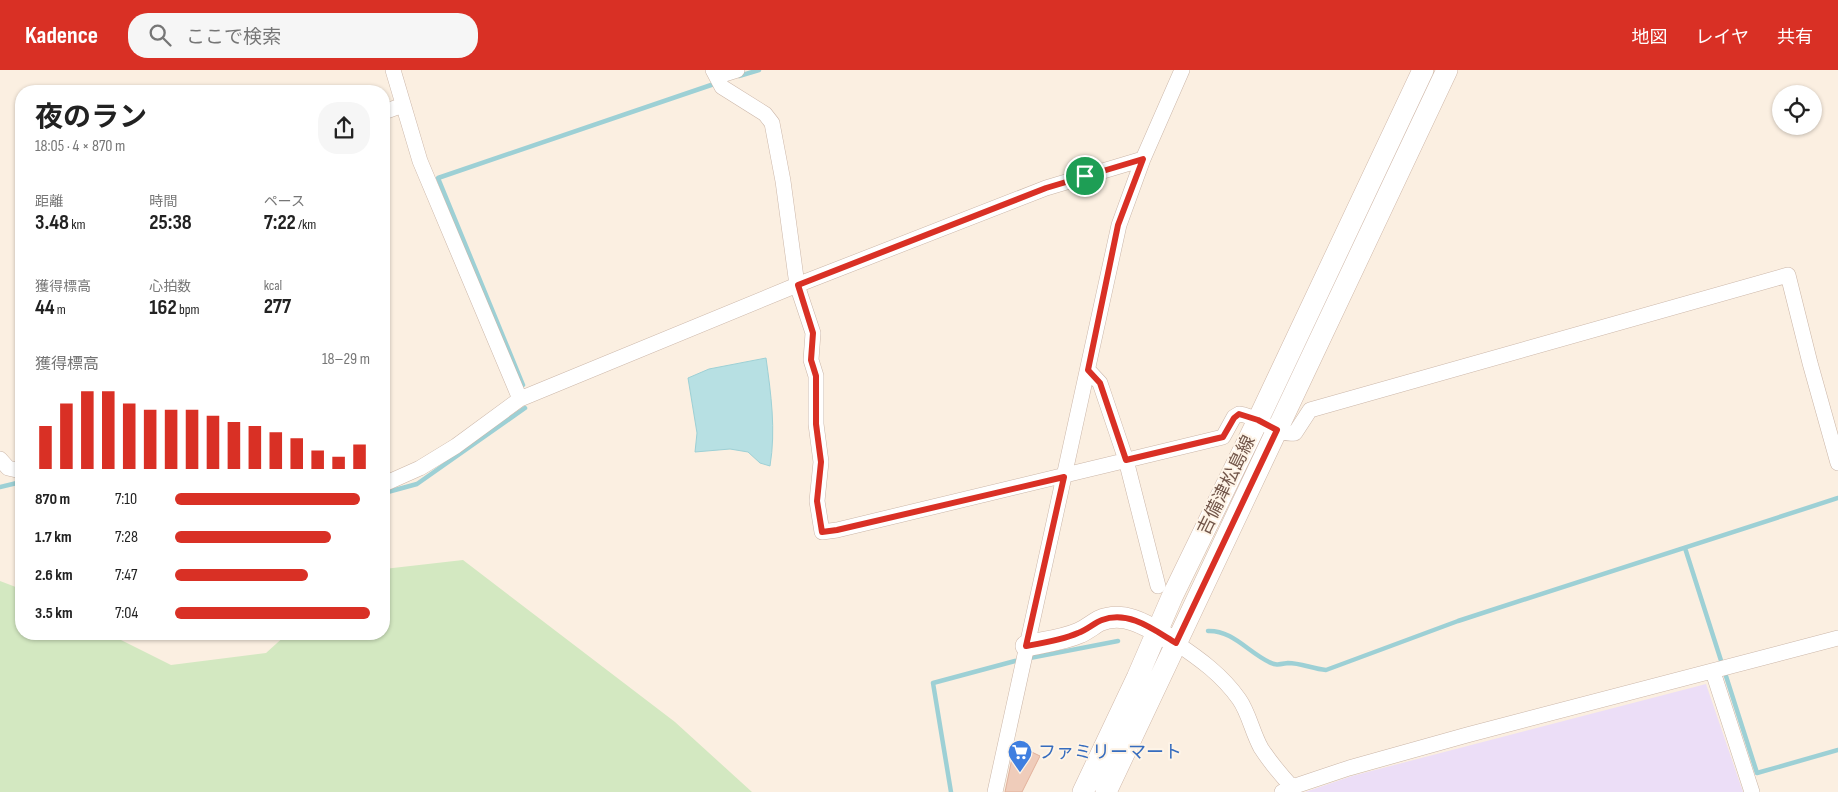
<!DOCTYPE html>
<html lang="ja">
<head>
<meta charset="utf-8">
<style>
  body { margin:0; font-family:"Sofia Sans Condensed","Noto Sans JP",sans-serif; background:#f6f6f6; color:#222; height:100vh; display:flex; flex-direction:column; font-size:19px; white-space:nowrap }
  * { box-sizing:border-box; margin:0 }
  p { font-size:16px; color:#767676 }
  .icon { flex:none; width:28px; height:28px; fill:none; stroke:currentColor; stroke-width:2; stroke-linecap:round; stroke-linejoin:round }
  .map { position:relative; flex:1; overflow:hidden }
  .panel { position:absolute; left:15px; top:15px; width:375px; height:555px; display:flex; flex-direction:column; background:#fff; border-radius:20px; box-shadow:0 1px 4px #0004 }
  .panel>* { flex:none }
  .fabs { position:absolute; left:1772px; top:15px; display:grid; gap:10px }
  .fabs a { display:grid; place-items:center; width:50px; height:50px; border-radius:50%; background:#fff; box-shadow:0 1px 4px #0004; font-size:25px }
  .pin { position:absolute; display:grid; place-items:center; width:42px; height:42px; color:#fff; margin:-21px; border:2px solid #fff; border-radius:50%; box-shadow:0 1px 5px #0007 }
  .round { display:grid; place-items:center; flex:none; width:52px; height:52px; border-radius:20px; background:#f6f6f6 }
  .headline { display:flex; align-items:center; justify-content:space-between; height:85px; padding:0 20px }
  h1 { font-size:28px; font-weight:700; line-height:38px }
  .stats { display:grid; grid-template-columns:repeat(3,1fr); gap:8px; height:85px; padding:5px 20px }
  .stats div { display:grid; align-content:center }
  .stats b { font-size:21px; font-weight:700 }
  .stats small { font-size:14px; font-weight:400 }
  .stats p { font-size:14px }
  .chart { height:140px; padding:10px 20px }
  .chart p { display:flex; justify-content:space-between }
  .chart svg { width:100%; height:90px; margin-top:5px; stroke:#d93025; stroke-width:6 }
  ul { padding:0 20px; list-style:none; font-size:16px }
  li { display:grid; grid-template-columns:80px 60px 1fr; align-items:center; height:38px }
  li i { height:12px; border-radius:6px; background:#d93025 }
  header { display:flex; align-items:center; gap:30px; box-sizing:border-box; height:70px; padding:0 25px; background:#d93025; color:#fff }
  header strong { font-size:24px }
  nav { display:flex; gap:28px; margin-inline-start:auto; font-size:18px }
  .search { width:350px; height:45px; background:#f6f6f6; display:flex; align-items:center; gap:12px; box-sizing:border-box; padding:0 18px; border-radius:20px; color:#767676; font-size:19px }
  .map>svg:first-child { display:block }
  .education { fill:#ecdef7 }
  .green { fill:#d3e8c1 }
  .water { fill:#b7e0e3; stroke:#9dd0d5 }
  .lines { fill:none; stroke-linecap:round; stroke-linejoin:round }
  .stream { stroke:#9dd0d5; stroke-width:4.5 }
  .building { fill:#efccba; stroke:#e1b19b }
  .street-casing { stroke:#cbb6a8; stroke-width:16 }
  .secondary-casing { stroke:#d0b8a9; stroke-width:22 }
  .street { stroke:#fff; stroke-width:15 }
  .secondary { stroke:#fff; stroke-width:21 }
  .route-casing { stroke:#fff; stroke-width:10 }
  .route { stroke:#d93025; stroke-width:6 }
  .labels { text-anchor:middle; stroke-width:4; stroke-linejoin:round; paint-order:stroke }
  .street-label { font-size:18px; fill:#715549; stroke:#fef4e7 }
  .shop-label { font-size:18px; fill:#366cbe; stroke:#fef4e7; text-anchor:start }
</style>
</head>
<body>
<header>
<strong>Kadence</strong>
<div class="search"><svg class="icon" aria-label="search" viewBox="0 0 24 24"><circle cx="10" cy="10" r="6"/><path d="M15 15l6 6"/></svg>ここで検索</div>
<nav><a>地図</a><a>レイヤ</a><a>共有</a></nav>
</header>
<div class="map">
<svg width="1838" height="722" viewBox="0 0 1838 722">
  <rect width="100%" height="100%" fill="#fbefe1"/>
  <path class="education" d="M 1706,614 L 1743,722 L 1305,722 L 1352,706 Z"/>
  <path class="green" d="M 463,490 L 675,652 L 752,722 L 0,722 L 0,511 L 21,519 L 21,564 L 109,564 L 171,595 L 266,583 L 287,564 L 384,564 L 384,499 Z"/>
  <path class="water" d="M 766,288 C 771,324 776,360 770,396 L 760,393 L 748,382 L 730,379 L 695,382 L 697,363 L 688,308 L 709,299 Z"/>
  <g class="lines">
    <path class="stream" d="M 739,6 L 759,0
      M 523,315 L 438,108 L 717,13
      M 0,417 L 21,412
      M 384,423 L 417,414 L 525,338
      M 1685,478 L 1757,703 L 1838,680
      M 1208,561 C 1232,560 1248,582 1269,592 C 1276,596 1281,594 1288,593 C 1301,593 1313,599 1326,600 L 1458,551 L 1838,428
      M 951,722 L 933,613 L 1015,591 L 1118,571"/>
  </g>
  <path class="building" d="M 1015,674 L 1040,686 L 1022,722 L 1005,722 Z"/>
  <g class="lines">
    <defs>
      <path id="street" d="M 393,0 L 420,91 L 520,329
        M 713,0 L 722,17 L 765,44 L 772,53 L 783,111 L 797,215 L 813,263 L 811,290 L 816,306 L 816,354 L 821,392 L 817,431 L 822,462 L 837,460 L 1223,367 L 1234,347 L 1239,344 C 1259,346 1275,366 1295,363 L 1310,340 L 1788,205 L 1810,293 L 1838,393
        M 718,6 L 737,0
        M 384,42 L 403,35
        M 1088,300 L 1100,313 L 1126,390 L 1158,516
        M 0,389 L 8,398 L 21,401
        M 384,414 L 420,398 L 456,376 L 520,329 L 797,215 L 1046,118 L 1143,89
        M 1176,573 C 1200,589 1222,605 1239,629 C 1249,643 1252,662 1261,678 C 1270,692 1281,705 1292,717
        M 1713,602 L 1752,722
        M 995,722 L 1119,155 L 1143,89 L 1182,0
        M 1282,722 L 1292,717 L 1349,698 L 1467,665 L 1838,568"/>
      <path id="secondary" d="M 1026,576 C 1044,572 1063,570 1079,563 C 1086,560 1092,555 1099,551 C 1124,540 1148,556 1168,568
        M 1083,722 L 1137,608 L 1172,527 L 1258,350 L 1423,0
        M 1106,722 L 1447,0"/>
    </defs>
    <use href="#street" class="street-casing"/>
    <use href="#secondary" class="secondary-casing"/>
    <use href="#street" class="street"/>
    <use href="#secondary" class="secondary"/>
  </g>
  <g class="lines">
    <defs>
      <path id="route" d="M 1143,89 L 1118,155 L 1088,300 L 1100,313 L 1126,390 L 1223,367 L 1234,348 L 1239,344 L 1258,350 L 1277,360 L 1176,573 C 1154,560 1129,540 1102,550 C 1094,553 1087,560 1078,563 C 1062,570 1043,573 1026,576 L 1064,407 L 837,460 L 822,462 L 817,431 L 821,392 L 816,354 L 816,306 L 811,290 L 813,263 L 798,215 L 1046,118 Z"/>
    </defs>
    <use href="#route" class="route-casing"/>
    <use href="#route" class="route"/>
  </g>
  <defs>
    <symbol id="supermarket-pin" viewBox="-11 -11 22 30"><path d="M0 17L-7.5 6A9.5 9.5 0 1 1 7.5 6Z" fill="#3f7fe0" stroke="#fef4e7"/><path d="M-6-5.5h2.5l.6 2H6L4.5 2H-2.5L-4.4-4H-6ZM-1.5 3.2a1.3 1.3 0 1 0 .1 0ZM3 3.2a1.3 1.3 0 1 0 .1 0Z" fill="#fff"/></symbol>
  </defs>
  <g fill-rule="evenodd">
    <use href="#supermarket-pin" x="1006" y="668" width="28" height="38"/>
  </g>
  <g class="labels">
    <g class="street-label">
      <text transform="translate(1226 415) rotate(-64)" y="6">吉備津松島線</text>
    </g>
    <g class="shop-label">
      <text x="1038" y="688">ファミリーマート</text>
    </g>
  </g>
</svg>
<div class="fabs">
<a><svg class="icon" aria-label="locate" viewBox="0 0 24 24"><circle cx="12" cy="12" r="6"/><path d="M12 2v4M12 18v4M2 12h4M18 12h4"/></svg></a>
</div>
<div class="pin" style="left:1085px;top:106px;background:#1e9e55"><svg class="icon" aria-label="arrive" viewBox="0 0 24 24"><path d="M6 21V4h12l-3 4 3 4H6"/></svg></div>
<section class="panel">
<div class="headline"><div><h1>夜のラン</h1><p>18:05 · 4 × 870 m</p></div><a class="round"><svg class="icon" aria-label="share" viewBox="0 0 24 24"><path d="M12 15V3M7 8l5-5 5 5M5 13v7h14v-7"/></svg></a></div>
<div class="stats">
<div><p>距離</p><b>3.48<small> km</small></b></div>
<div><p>時間</p><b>25:38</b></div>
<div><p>ペース</p><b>7:22<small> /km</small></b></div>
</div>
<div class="stats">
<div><p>獲得標高</p><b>44<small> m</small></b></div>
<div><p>心拍数</p><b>162<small> bpm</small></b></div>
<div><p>kcal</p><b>277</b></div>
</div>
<div class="chart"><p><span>獲得標高</span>18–29 m</p>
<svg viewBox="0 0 160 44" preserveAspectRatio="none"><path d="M5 44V23M15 44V12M25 44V6M35 44V6M45 44V12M55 44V15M65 44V15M75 44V15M85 44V18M95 44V21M105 44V23M115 44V26M125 44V29M135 44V35M145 44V38M155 44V32"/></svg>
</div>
<ul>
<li><b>870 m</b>7:10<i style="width:95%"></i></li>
<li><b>1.7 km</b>7:28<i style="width:80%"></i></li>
<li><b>2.6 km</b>7:47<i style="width:68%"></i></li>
<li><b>3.5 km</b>7:04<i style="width:100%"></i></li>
</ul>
</section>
</div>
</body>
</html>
